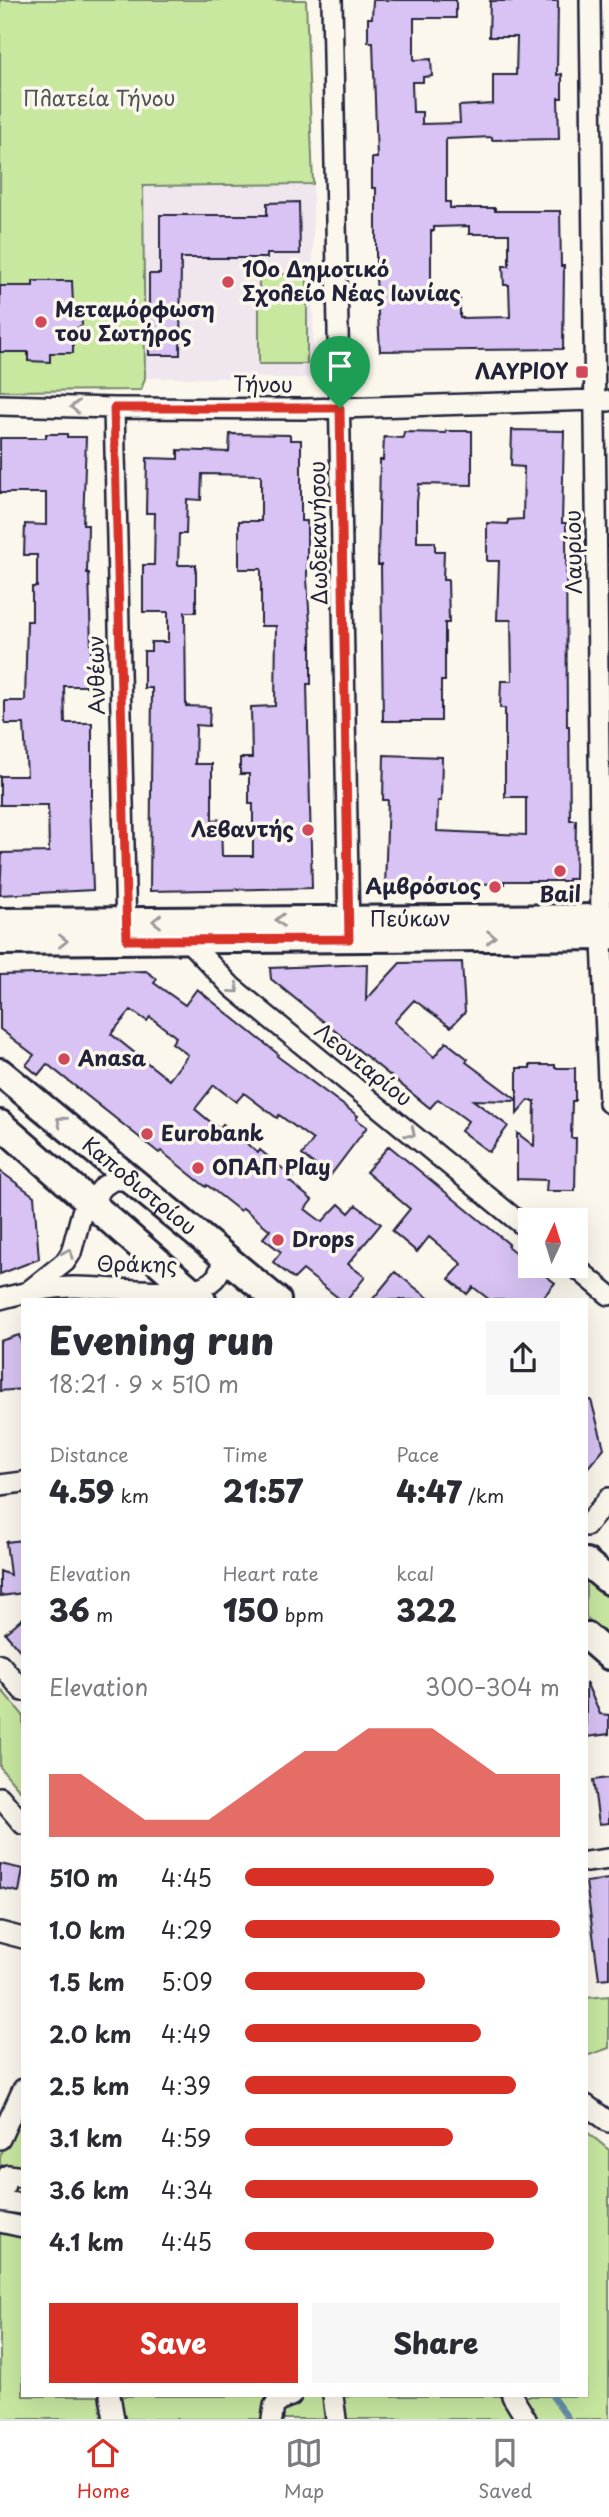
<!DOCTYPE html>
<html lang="en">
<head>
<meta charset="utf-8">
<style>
  body { margin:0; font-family:"Playpen Sans",sans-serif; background:#f7f7f7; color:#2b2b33; height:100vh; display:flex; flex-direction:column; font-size:26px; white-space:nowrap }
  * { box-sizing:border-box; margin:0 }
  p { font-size:23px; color:#7c7c81 }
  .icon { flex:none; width:38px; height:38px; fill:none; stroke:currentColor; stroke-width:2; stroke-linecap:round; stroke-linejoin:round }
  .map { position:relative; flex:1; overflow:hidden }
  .side { position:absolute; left:21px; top:1298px; width:567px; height:1099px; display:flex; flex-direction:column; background:#fff; border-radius:0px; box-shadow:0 7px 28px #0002 }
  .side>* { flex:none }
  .needle { width:46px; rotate:4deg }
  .controls { position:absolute; left:518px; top:1208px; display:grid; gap:14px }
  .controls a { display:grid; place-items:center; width:70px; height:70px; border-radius:0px; background:#fff; box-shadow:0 7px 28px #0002; font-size:35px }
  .pin { position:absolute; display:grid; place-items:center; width:60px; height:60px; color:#fff; margin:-72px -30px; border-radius:50% 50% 50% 0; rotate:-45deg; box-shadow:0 0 7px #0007 }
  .pin .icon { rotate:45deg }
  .round { display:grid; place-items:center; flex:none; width:74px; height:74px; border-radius:0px; background:#f7f7f7 }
  .headline { display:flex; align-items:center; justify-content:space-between; height:119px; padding:0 28px }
  h1 { font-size:38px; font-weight:800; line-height:52px }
  .metrics { display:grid; grid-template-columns:repeat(3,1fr); gap:10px; height:119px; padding:7px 28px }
  .metrics div { display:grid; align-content:center }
  .metrics b { font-size:30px; font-weight:800 }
  .metrics small { font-size:19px; font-weight:400 }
  .metrics p { font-size:19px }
  .chart { height:196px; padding:14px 28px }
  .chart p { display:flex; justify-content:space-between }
  .chart svg { width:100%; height:126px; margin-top:7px; fill:#d93025; opacity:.7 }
  .primary-button { display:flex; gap:14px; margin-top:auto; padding:14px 28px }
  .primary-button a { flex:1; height:80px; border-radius:0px; background:#d93025; color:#fff; font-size:28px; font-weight:800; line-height:80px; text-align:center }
  .primary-button a+a { background:#f7f7f7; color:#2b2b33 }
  ul { padding:0 28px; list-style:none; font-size:23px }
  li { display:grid; grid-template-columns:112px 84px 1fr; align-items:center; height:52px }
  li i { height:18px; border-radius:9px; background:#d93025 }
  .menu { display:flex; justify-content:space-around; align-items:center; height:98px; border-top:2px solid #e1e1e2; background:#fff; font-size:19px; color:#7c7c81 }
  .menu a { display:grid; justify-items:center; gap:4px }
  .menu .current { color:#d93025 }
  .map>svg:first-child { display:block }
  .built { fill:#f0e7ee }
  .green { fill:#c8e8a0; stroke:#75856e; stroke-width:2 }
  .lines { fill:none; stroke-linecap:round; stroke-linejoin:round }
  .stream { stroke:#658da9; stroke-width:6 }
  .building { fill:#d8c3f4; stroke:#22223b; stroke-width:2; fill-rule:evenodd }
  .street-casing { stroke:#22223b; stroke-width:24 }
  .secondary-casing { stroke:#22223b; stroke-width:32 }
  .street { stroke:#fbf7ec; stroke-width:19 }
  .secondary { stroke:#fbf7ec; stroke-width:26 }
  .oneway { stroke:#99979c }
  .route-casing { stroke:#fff; stroke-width:14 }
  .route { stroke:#d93025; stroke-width:9 }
  .poi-dot { fill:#d1495b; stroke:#fbf7ec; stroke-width:2.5 }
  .labels { text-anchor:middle; stroke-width:7; stroke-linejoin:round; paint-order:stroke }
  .park-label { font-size:21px; fill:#4c5454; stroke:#fbf7ec }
  .poi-label { font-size:21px; font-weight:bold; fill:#22223b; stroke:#fbf7ec; text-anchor:start }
  .street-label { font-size:21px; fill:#22223b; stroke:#fbf7ec }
</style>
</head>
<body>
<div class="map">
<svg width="609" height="2419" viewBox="0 0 609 2419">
  <rect width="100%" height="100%" fill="#fbf7ec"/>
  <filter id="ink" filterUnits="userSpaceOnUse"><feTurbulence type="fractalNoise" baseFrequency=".0143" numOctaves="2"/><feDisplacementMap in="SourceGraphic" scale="14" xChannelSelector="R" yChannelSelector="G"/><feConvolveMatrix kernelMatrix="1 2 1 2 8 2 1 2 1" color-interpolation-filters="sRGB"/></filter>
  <g filter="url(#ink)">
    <path class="built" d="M 313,184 L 313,378 L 145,378 L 143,186 Z"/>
    <path class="green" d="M 0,0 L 306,0 L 313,184 L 143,186 L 145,378 L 141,390 L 0,391 Z
      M 259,274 L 307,274 L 307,364 L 259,364 Z
      M 586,1569 L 609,1587 L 609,1637 L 586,1617 Z
      M 0,1688 L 23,1715 L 23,1794 L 0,1767 Z
      M 609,1996 L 609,2048 L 586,2056 L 586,1998 Z
      M 23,2106 L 23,2396 L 586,2396 L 586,2131 L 609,2150 L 609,2419 L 0,2419 L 0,2158 L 5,2141 Z"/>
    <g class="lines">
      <path class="stream" d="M 552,2396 L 569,2419"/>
    </g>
    <path class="building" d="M 373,0 L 456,0 L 456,18 L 414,18 L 414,60 L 431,59 L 432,76 L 423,77 L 423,82 L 412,82 L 413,112 L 422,112 L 422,124 L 460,123 L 459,106 L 493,104 L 493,75 L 516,75 L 517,37 L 489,37 L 490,1 L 558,1 L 557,75 L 562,74 L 562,98 L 558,98 L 559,139 L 492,140 L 492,137 L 446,139 L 446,202 L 450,202 L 450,208 L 495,208 L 495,211 L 560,211 L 561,266 L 564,266 L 563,349 L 380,351 L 376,277 L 376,188 L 372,188 L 372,158 L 377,158 L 373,42 L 368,42 L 368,18 L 372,18 ZM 469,226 L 469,234 L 509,234 L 509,266 L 503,266 L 504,285 L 509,285 L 510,317 L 460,318 L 460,299 L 431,299 L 431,231 L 434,231 L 434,227 Z
      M 299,202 L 300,254 L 267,254 L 267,258 L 181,258 L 180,355 L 149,355 L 149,274 L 160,274 L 160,215 L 267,215 L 267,203 Z
      M 33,281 L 72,281 L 73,304 L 81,313 L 82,325 L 73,331 L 73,353 L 50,353 L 50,362 L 28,361 L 28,352 L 0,352 L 0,286 L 33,286 Z
      M 512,430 L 564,431 L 562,523 L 566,523 L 567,726 L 569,726 L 570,820 L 576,820 L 575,879 L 568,879 L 568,881 L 504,881 L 504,884 L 448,883 L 447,889 L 385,887 L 388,800 L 383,800 L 384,755 L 442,757 L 441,801 L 438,801 L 437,831 L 526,835 L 526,797 L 505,797 L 505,708 L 500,708 L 501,681 L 512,681 L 511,620 L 497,620 L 499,561 L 487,561 L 487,523 L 508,524 L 508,520 L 523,519 L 524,467 L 511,466 Z
      M 446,431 L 472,431 L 472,485 L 419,484 L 417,502 L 417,542 L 435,542 L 435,551 L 444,551 L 443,580 L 448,580 L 449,623 L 445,623 L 445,681 L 441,681 L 441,721 L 383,721 L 381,565 L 378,565 L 380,460 L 383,460 L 384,437 L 403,438 L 404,432 L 446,433 Z
      M 46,434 L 67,434 L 67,437 L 86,437 L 83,525 L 88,525 L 87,573 L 89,573 L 92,686 L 64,686 L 65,723 L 92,723 L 92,800 L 90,800 L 93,890 L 0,895 L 2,853 L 49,852 L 48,805 L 0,805 L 0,776 L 27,776 L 24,724 L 5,724 L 5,701 L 25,701 L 27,621 L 32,621 L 32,587 L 37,587 L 37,555 L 24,555 L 25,524 L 46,525 L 46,493 L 0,493 L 0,438 L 46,438 Z
      M 230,434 L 290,435 L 290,440 L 301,440 L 301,521 L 307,521 L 307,579 L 311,638 L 311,684 L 307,684 L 312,888 L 150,891 L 152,688 L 144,688 L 144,651 L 151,651 L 151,642 L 168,642 L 168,612 L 143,612 L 143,565 L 154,565 L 155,513 L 146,513 L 147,458 L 178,459 L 178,450 L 229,452 ZM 202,474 L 261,475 L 261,521 L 239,521 L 239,569 L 261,569 L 261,626 L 276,626 L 275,706 L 251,707 L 252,758 L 240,758 L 240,774 L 249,774 L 249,804 L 253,804 L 253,856 L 222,856 L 221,819 L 212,820 L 212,764 L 195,764 L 196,725 L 209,726 L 210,707 L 186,706 L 185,612 L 196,612 L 196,565 L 178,565 L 179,534 L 186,534 L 187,499 L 201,500 Z
      M 462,962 L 465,1012 L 451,1027 L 414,1000 L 394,1022 L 434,1057 L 446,1042 L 468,1059 L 466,1062 L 517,1100 L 517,1068 L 530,1068 L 530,1065 L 555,1065 L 555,1068 L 575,1068 L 575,1101 L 572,1101 L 571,1138 L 576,1138 L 575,1191 L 546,1191 L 547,1180 L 517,1179 L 517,1133 L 534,1146 L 535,1101 L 528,1101 L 517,1114 L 517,1101 L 473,1100 L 508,1126 L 489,1152 L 461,1131 L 468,1121 L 438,1099 L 430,1108 L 271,979 L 270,968 L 367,964 L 366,1000 L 400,963 Z
      M 146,971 L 157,979 L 154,983 L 185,1005 L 197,989 L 278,1054 L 277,1056 L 358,1116 L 356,1119 L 367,1127 L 330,1176 L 302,1155 L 313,1140 L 279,1115 L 277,1118 L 244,1093 L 236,1102 L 214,1085 L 195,1109 L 219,1129 L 223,1124 L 258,1153 L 260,1150 L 293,1177 L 289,1181 L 312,1200 L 305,1209 L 322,1222 L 339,1204 L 349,1213 L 356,1205 L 381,1224 L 348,1264 L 365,1277 L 347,1300 L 341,1300 L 303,1270 L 294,1279 L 273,1262 L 281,1252 L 263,1238 L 270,1230 L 243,1208 L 240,1211 L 207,1185 L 206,1187 L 161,1151 L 159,1153 L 47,1064 L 38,1075 L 26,1065 L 34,1055 L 0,1029 L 0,975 ZM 131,1010 L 147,1021 L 150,1017 L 176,1037 L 172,1043 L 188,1055 L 169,1080 L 111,1034 Z
      M 389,1146 L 509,1244 L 507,1246 L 555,1283 L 541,1300 L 490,1300 L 473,1287 L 467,1294 L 449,1279 L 462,1264 L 429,1237 L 417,1252 L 392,1231 L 410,1209 L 366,1172 Z
      M 0,1171 L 34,1196 L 39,1259 L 0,1274 Z
      M 395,1272 L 431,1300 L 372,1300 Z
      M 19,1335 L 23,1349 L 23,1389 L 0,1391 L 0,1341 Z
      M 591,1400 L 604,1448 L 586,1470 L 586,1401 Z
      M 23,1540 L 23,1593 L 0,1596 L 0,1571 L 10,1575 L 6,1542 Z
      M 23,1618 L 23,1654 L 5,1633 Z
      M 586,1682 L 600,1714 L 609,1715 L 609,1734 L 586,1737 Z
      M 609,1778 L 609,1823 L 599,1824 L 593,1780 Z
      M 0,1864 L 23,1869 L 19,1892 L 0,1888 Z
      M 609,1879 L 609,1978 L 599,1979 L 586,1882 Z"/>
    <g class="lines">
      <defs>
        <path id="street" d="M 332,0 L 349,933
          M 590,0 L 601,918 L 609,1103
          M 0,405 L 114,408 L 307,409 L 595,400 L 609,401
          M 114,408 L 126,932
          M 187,933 L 187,940 L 232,987 L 530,1231
          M 573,1265 L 609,1295
          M 30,1290 L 65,1262 L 71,1253 L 82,1212 L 104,1186 L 113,1180 L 133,1180
          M 0,1299 C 25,1292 49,1287 75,1287 C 105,1287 183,1296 206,1285 C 220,1278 222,1267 222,1253
          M 0,1485 L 23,1482
          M 586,1526 L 609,1498
          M 0,1664 L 23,1691
          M 0,1797 L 23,1824
          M 586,1862 L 609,1859
          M 0,1932 L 23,1938
          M 586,2105 L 609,2122
          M 0,2139 L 23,2089
          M 0,2200 L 8,2175 L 23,2177
          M 0,2201 L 23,2204
          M 0,2222 L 23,2227
          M 110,2396 L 114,2419
          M 333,2396 L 336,2419
          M 512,2396 L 526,2419
          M 272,2419 L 274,2406 L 285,2398 L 291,2396"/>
        <g id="secondary">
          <path id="s1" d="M 0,922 L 609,918"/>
          <path d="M 0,941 L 609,936"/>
          <path id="s2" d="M 0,1072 L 277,1300"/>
          <path d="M 0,1124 L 202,1300"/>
          <path d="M 586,1562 L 609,1581"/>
          <path d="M 586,1636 L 609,1656"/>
        </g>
      </defs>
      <use href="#street" class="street-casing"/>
      <use href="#secondary" class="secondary-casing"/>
      <use href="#street" class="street"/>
      <use href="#secondary" class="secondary"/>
    </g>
    <defs><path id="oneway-chevron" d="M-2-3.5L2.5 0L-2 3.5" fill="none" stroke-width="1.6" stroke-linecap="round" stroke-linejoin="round" transform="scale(1.75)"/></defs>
    <g class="oneway">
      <use href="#oneway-chevron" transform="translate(75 407) rotate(-178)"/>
      <use href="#oneway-chevron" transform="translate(280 920) rotate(180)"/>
      <use href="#oneway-chevron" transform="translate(157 921) rotate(180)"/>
      <use href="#oneway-chevron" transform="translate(491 937)"/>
      <use href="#oneway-chevron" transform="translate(63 941)"/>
      <use href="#oneway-chevron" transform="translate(235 989) rotate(41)"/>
      <use href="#oneway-chevron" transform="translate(61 1121) rotate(-141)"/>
      <use href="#oneway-chevron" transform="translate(411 1133) rotate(39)"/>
      <use href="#oneway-chevron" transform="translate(68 1253) rotate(-66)"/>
    </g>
  </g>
  <g class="lines" filter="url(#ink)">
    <defs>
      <path id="route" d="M 114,408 L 340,408 L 349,939 L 127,940 Z"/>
    </defs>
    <use href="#route" class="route-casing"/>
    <use href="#route" class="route"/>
  </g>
  <g class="poi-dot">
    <circle cx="228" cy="282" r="7"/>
    <circle cx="41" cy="322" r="7"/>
    <rect x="575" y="365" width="14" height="14" rx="3.5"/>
    <circle cx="308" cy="830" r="7"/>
    <circle cx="560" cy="871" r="7"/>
    <circle cx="495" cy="887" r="7"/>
    <circle cx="64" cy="1059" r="7"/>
    <circle cx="147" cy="1134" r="7"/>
    <circle cx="198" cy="1168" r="7"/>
    <circle cx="278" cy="1240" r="7"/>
  </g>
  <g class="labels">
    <g class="park-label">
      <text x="99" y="106">Πλατεία Τήνου</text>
    </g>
    <g class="poi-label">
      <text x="242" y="277">10ο Δημοτικό<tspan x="242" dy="24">Σχολείο Νέας Ιωνίας</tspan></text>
      <text x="55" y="317">Μεταμόρφωση<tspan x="55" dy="24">του Σωτήρος</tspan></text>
      <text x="568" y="379" text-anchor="end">ΛΑΥΡΙΟΥ</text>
      <text x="294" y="837" text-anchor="end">Λεβαντής</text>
      <text x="481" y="894" text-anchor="end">Αμβρόσιος</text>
      <text x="560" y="902" text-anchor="middle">Bail</text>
      <text x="78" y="1066">Anasa</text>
      <text x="161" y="1141">Eurobank</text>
      <text x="212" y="1175">ΟΠΑΠ Play</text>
      <text x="292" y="1247">Drops</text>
    </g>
    <g class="street-label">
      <text transform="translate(263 385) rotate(1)" y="7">Τήνου</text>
      <text transform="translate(319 533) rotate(-91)" y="7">Δωδεκανήσου</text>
      <text transform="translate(574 552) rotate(-91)" y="7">Λαυρίου</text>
      <text transform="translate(97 675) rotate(-91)" y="7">Ανθέων</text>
      <text dy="7" stroke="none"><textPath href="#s1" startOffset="410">Πεύκων</textPath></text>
      <text transform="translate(363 1065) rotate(39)" y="7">Λεονταρίου</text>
      <text dy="7" stroke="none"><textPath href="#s2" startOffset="180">Καποδιστρίου</textPath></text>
      <text transform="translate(137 1265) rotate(1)" y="7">Θράκης</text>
    </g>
  </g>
</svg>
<div class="controls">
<a><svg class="needle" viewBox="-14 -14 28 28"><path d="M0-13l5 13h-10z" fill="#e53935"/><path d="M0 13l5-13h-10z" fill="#7c7c81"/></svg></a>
</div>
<div class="pin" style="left:340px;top:408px;background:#1e9e55"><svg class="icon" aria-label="arrive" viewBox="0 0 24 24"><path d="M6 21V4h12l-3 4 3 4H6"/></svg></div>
<section class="side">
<div class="headline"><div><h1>Evening run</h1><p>18:21 · 9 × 510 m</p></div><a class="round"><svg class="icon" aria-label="share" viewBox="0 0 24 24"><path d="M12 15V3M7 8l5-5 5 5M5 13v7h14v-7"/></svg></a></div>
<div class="metrics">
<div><p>Distance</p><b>4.59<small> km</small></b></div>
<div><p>Time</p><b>21:57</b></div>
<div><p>Pace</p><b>4:47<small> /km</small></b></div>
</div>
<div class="metrics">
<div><p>Elevation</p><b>36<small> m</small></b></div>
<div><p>Heart rate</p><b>150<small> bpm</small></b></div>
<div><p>kcal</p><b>322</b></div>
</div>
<div class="chart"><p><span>Elevation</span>300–304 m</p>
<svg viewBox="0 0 160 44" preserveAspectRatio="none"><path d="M0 44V22L10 22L20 30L30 38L40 38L50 38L60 30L70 22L80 14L90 14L100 6L110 6L120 6L130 14L140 22L150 22L160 22V44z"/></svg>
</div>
<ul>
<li><b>510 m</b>4:45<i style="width:79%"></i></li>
<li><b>1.0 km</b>4:29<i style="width:100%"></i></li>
<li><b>1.5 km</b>5:09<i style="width:57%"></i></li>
<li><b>2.0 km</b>4:49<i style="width:75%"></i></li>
<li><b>2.5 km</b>4:39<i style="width:86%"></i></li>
<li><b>3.1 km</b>4:59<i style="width:66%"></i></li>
<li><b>3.6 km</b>4:34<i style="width:93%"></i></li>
<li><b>4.1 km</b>4:45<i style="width:79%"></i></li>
</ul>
<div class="primary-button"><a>Save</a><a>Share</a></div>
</section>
</div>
<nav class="menu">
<a class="current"><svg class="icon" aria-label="home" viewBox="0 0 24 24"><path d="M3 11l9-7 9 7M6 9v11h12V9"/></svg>Home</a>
<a><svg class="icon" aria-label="map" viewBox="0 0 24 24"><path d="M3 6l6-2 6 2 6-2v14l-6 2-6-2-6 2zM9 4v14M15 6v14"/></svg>Map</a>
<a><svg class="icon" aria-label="saved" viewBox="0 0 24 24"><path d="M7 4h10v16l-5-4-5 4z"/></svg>Saved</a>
</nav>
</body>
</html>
